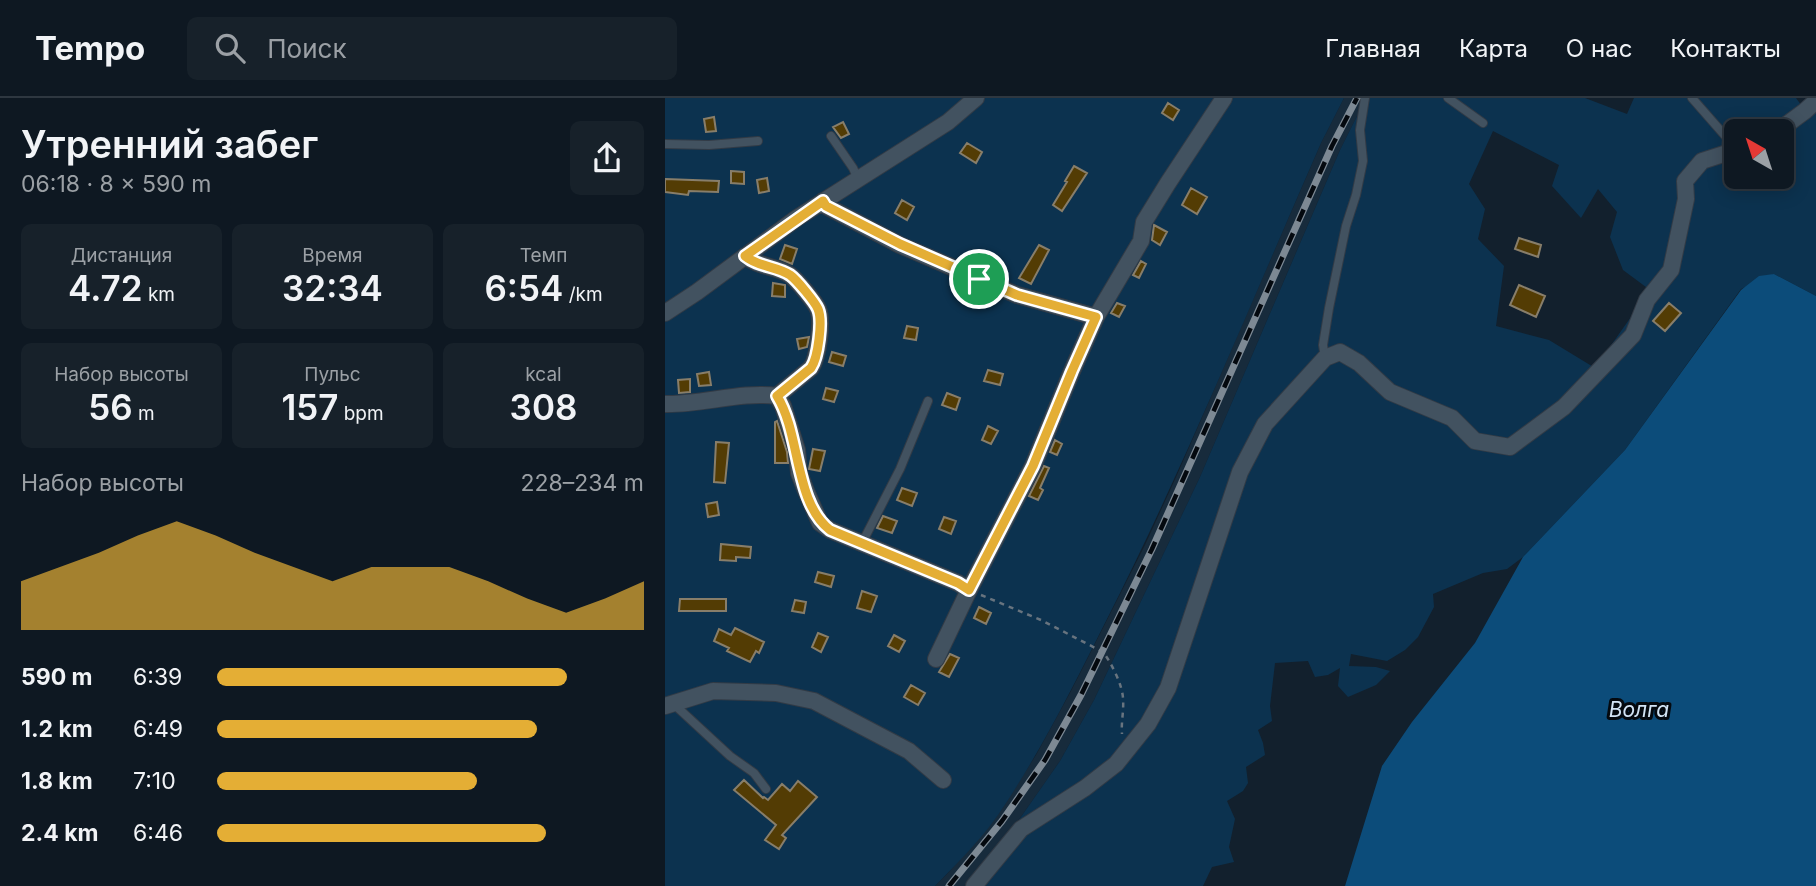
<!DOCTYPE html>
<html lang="ru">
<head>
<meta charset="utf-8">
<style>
  body { margin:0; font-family:Inter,sans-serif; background:#17212a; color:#f1f3f6; height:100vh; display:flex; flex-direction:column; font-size:26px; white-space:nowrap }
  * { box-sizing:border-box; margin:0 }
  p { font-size:23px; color:#9ba0a5 }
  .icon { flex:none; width:38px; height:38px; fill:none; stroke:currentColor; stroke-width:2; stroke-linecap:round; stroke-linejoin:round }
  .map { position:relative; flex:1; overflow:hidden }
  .drawer { display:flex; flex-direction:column; background:#0e1822; width:665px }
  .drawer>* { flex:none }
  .needle { width:46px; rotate:321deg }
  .buttons { position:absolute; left:1059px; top:21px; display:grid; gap:14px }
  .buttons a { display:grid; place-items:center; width:70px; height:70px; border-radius:10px; background:#0e1822; box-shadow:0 4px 18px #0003,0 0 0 2px #2e3740; font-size:35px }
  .pin { position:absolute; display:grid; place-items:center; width:60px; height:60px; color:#fff; margin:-30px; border:4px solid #fff; border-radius:50%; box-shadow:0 2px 7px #0007 }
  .round { display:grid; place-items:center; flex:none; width:74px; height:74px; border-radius:10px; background:#17212a }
  .overview { display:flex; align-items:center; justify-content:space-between; height:119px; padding:0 21px }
  h1 { font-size:38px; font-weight:600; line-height:52px }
  .metrics { display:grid; grid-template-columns:repeat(3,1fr); gap:10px; height:119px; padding:7px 21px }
  .metrics div { display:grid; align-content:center; border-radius:10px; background:#17212a; text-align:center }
  .metrics b { font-size:35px; font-weight:600 }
  .metrics small { font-size:19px; font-weight:400 }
  .metrics p { font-size:19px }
  .chart { height:196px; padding:14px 21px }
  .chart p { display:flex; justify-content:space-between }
  .chart svg { width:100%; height:126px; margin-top:7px; fill:#e4ae35; opacity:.7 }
  ul { padding:0 21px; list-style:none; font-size:23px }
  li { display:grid; grid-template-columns:112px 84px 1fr; align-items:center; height:52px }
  li i { height:18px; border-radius:9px; background:#e4ae35 }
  header { display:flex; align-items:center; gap:42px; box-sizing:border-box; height:98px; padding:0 35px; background:#0e1822; border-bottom:2px solid #2e3740 }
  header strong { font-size:33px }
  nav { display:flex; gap:38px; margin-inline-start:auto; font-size:24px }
  .search { width:490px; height:63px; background:#17212a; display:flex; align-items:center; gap:18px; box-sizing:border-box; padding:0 24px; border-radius:10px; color:#9ba0a5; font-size:26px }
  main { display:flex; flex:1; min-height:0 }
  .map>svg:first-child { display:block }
  .built { fill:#172b3c }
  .green { fill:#0c324f; fill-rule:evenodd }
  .water { fill:#0c4c7a }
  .building { fill:#533c04; stroke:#887e6a; stroke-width:2 }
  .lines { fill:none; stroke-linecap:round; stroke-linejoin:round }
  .service-casing { stroke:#323b46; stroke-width:10 }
  .minor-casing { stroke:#323b46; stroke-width:18 }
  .path { stroke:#68747f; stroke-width:2.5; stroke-dasharray:5 5; stroke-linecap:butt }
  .service { stroke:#425260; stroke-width:8 }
  .minor { stroke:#425260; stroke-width:16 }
  .rail-casing { stroke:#7d8994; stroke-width:7 }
  .rail { stroke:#04090f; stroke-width:4.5; stroke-dasharray:13; stroke-linecap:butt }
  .route-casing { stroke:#fff; stroke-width:14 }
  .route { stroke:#e4ae35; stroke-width:9 }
  .labels { text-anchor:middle; stroke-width:6; stroke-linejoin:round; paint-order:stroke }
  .water-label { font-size:21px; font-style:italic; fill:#d2e4f5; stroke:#04090f }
</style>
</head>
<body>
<header>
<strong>Tempo</strong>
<div class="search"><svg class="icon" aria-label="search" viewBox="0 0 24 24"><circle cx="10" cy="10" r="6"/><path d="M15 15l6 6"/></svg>Поиск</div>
<nav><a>Главная</a><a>Карта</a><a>О нас</a><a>Контакты</a></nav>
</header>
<main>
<section class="drawer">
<div class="overview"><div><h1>Утренний забег</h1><p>06:18 · 8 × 590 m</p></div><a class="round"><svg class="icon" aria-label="share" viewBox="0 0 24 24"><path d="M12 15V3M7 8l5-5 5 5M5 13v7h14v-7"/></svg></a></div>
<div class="metrics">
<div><p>Дистанция</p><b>4.72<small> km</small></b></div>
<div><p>Время</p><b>32:34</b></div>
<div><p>Темп</p><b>6:54<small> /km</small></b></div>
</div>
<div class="metrics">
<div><p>Набор высоты</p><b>56<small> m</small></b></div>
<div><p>Пульс</p><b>157<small> bpm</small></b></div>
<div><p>kcal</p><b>308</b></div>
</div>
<div class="chart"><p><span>Набор высоты</span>228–234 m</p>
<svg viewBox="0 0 160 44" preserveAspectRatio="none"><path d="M0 44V27L10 22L20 17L30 11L40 6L50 11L60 17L70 22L80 27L90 22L100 22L110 22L120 27L130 33L140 38L150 33L160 27V44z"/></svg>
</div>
<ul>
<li><b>590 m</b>6:39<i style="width:82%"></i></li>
<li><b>1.2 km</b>6:49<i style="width:75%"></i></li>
<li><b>1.8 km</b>7:10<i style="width:61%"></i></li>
<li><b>2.4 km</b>6:46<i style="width:77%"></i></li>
</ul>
</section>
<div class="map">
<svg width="1151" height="788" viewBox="0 0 1151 788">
  <rect width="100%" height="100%" fill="#12202d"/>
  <path class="built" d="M 679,0 L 701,0 L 675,52 L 535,379 L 429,602 L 395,663 L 351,726 L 302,788 L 270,788 L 283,775 L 331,719 L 371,657 L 406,593 L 480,447 L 512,377 L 656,45 Z"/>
  <path class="green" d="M 0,0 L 301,0 L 242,46 L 0,209 Z
    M 319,0 L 554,0 L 428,213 L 350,193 L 166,106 L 286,27 Z
    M 563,0 L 679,0 L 656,45 C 586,205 520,367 441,523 C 408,589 375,655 333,717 C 317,740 290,768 270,788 L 0,788 L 0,310 L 111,303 L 153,427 L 290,487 L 297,498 L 484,124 Z
    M 701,0 L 920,0 L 962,16 L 969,0 L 1131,0 L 1139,11 L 1151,0 L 1151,198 L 1109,176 L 1076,191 L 960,352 L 858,459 L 842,471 L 818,475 L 768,496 L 769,509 L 753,539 L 740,552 L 722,563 L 686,556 L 684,568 L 711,569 L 725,573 L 711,587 L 683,599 L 673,588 L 675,570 L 663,577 L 650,579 L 643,563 L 610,565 L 605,608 L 607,623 L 593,632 L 598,645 L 600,657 L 581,669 L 583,685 L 578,693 L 562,703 L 570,721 L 564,749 L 569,764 L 547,769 L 538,788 L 303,788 L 351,726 L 395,663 L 429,602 L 535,379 L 675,52 ZM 828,33 L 894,67 L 887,88 L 916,120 L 933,91 L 952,114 L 945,139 L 958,172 L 985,192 L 930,270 L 884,242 L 831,228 L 839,168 L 813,141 L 820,111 L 804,86 ZM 1071,33 L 1116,33 L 1116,79 L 1071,79 Z
    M 152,112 L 425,225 L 311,477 L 299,483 L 166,430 L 144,391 L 119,300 L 148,272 L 154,204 L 89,162 Z
    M 85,167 L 125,181 L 147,209 L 148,262 L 114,291 L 0,303 L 0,221 L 76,168 Z"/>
  <path class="water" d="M 1109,176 L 1151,198 L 1151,788 L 680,788 L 717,668 L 747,624 L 810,545 L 858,459 L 960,352 L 1076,192 L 1094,178 Z"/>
  <path class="building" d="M 503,5 L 514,12 L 508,22 L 497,15 Z
    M 49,19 L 51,33 L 41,34 L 39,21 Z
    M 178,24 L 184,36 L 176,40 L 168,29 Z
    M 302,45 L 317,54 L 311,65 L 295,55 Z
    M 409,68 L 422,75 L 397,113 L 388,107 L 402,84 L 400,83 Z
    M 66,73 L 79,74 L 79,86 L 66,85 Z
    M 102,80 L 104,93 L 94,95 L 92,82 Z
    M 0,81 L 54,83 L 53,94 L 24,93 L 23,97 L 0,94 Z
    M 526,90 L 542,99 L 532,116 L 517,107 Z
    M 237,102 L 249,109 L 242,122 L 230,115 Z
    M 489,127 L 502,134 L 495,147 L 487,142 Z
    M 854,140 L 876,147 L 873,159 L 850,151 Z
    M 120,147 L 132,151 L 127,166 L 115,161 Z
    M 374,147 L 384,152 L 366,186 L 354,180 Z
    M 476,163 L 481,166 L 474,180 L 468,177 Z
    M 108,185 L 120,187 L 120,199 L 107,198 Z
    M 854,187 L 880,198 L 871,219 L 845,207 Z
    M 452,205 L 460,208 L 454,219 L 446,215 Z
    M 1004,205 L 1016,215 L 1000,233 L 988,223 Z
    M 242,228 L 253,230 L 251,242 L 239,240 Z
    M 144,239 L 142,249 L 134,251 L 132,241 Z
    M 167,254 L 181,258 L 178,268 L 164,264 Z
    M 323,272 L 338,276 L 335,287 L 319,283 Z
    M 44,274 L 46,287 L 34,288 L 32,276 Z
    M 25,281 L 25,294 L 14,295 L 13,282 Z
    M 161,290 L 173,293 L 169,304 L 158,301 Z
    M 282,295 L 295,300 L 291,312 L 277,307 Z
    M 112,323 L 122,354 L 123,365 L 110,365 L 110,324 Z
    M 323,328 L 333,333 L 326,346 L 317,342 Z
    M 390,342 L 397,346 L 392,357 L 385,354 Z
    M 51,344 L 64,345 L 60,385 L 49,384 Z
    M 148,351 L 160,353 L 155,373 L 144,371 Z
    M 379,368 L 384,370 L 375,390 L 378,392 L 373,402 L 364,398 Z
    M 237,390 L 252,395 L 247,408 L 232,402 Z
    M 52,404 L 54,417 L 43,419 L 41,406 Z
    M 218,418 L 232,423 L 227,435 L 212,430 Z
    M 279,419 L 291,423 L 286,436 L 274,431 Z
    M 56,446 L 86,449 L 85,460 L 71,459 L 71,463 L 55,462 Z
    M 153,474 L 169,478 L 166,489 L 150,484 Z
    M 197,493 L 212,498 L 206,514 L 192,510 Z
    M 15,501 L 61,501 L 61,513 L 14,513 Z
    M 130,502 L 141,504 L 139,515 L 127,513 Z
    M 314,509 L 326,515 L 321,526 L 309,520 Z
    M 70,530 L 99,544 L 94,555 L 91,553 L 85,564 L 62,553 L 64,550 L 49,543 L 54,531 L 66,537 Z
    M 153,535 L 163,539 L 156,554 L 147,549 Z
    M 229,537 L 240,543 L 234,554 L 223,548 Z
    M 285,556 L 294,560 L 284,579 L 274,574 Z
    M 246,587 L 260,595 L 253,607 L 239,599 Z
    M 79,682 L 98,700 L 99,699 L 103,702 L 117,686 L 125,693 L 133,683 L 152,699 L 117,737 L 121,740 L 114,751 L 100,742 L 111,727 L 69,692 Z"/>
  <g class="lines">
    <defs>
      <path id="service" d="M 783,0 L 818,25
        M 1027,0 L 1062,40 L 1061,55
        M 166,38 L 188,70 L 193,81
        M 0,46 L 44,47 L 93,43
        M 660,260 L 658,247 L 664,210 L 681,128 L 691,97 L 698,63 L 695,32 L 700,0
        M 197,445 L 235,371 L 263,303
        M 12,606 L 13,610 L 65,658 L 89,675 L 101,691"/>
      <path id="minor" d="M 1113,33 L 1140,13 L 1151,3
        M 158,103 L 161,108 L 235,147 L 352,197 L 431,219
        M 0,215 L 32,194 L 132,120 L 283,24 L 311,0
        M 112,298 L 118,308 L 132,352 L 134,375 L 141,393 L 155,425 L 165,432 L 293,485 L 304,492
        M 0,306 C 37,307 76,293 112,298 L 146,270 C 153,260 158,223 153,211 C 150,204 132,182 125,177 C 111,168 93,169 80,158
        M 271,561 L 304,492 L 368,368 L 407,273 L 431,219 L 476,143 L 479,124 L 503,85 L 559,0
        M 0,608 L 48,593 L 111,595 L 149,603 L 244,653 L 278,682
        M 309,788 L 356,731 L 420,690 L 451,666 L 483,626 L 503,590 L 575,374 L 600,326 L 660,260 L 675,254 L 694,265 L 725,294 L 787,320 L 810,343 L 845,349 L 899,309 L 968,237 L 982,202 L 1006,172 L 1021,101 L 1020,83 L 1037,63 L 1071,52"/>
    </defs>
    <use href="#service" class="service-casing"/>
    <use href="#minor" class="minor-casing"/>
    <path class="path" d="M 316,497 L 376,522 L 438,554 C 446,564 458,588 458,601 C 459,613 456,624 457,636"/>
    <use href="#service" class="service"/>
    <use href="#minor" class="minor"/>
    <defs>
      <path id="rail" d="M 284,788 L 337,723 L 380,662 L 416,597 L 487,451 L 667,48 L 692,0"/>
    </defs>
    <use href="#rail" class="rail-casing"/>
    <use href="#rail" class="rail"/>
  </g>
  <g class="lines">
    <defs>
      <path id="route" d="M 158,103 L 161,108 L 235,146 L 352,197 L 431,219 L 407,273 L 368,368 L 304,492 L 293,485 L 165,432 C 129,404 136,337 112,298 L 146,270 C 153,260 158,223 153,211 C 150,204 132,182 125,177 C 111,168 93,169 80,158 Z"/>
    </defs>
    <use href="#route" class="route-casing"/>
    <use href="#route" class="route"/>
  </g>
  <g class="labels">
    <g class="water-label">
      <text x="974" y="619">Волга</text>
    </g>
  </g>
</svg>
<div class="buttons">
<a><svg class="needle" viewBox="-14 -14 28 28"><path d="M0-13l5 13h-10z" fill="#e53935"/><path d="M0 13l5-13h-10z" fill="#9ba0a5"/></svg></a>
</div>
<div class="pin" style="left:314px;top:181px;background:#1e9e55"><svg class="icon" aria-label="arrive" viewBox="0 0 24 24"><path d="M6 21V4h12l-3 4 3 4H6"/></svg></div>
</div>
</main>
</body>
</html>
